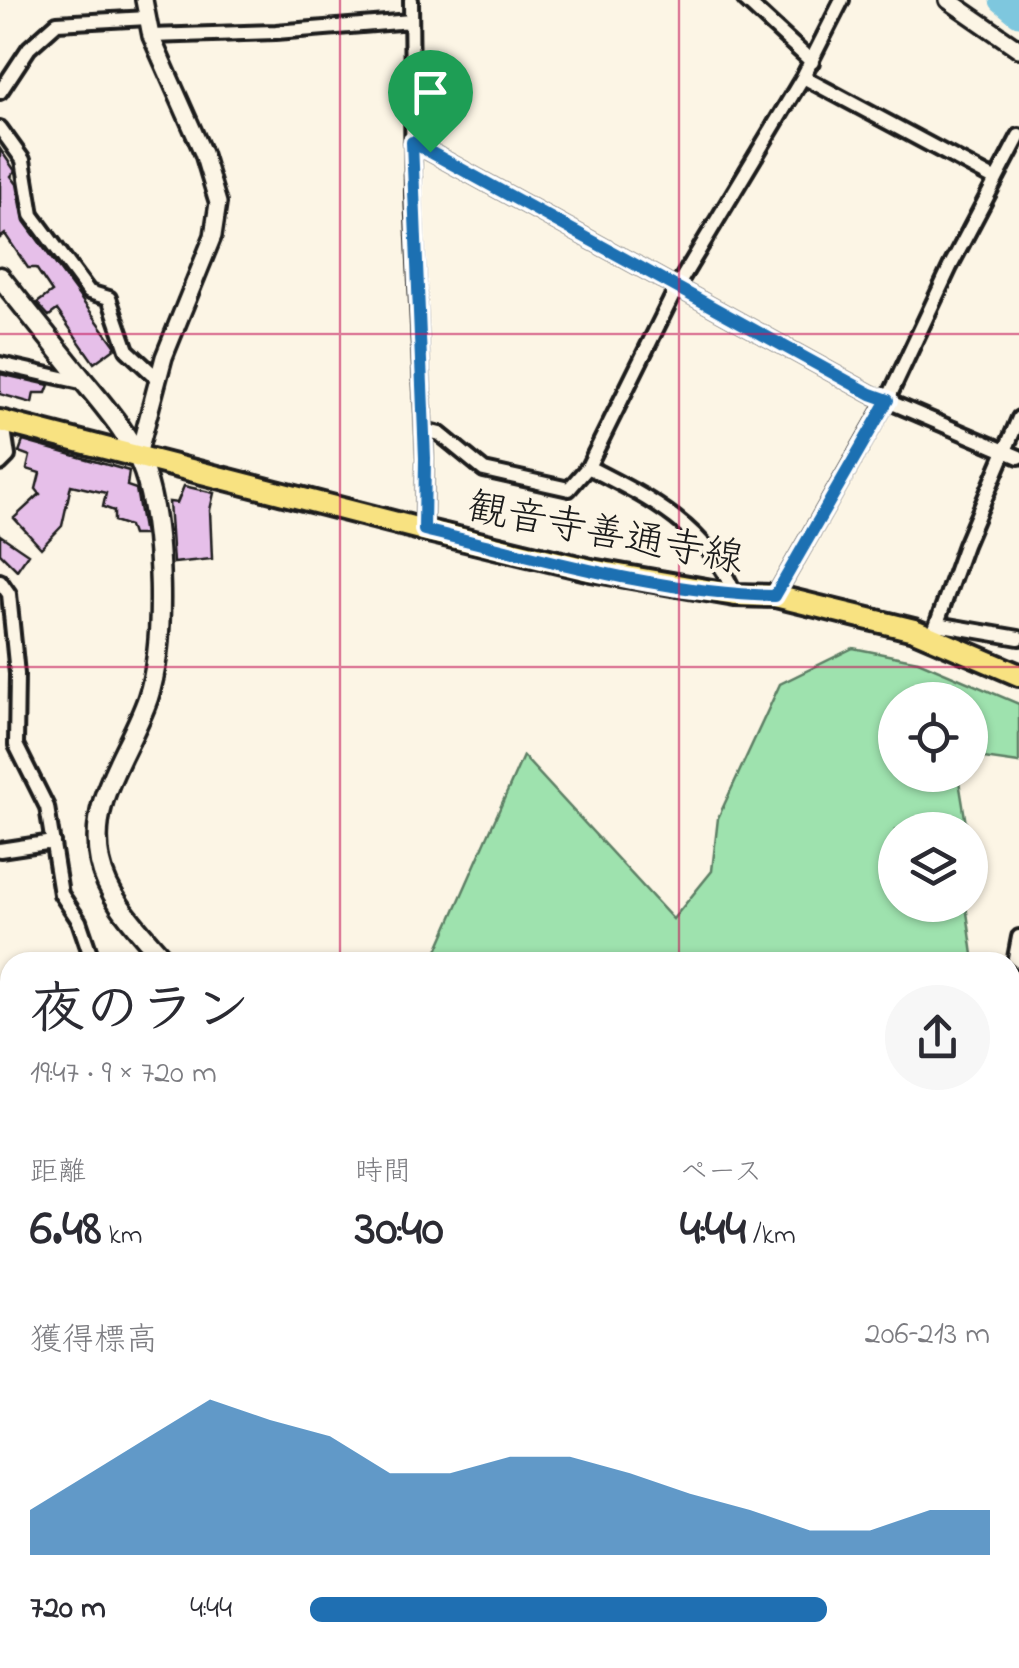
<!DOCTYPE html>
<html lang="ja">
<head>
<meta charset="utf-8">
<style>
  body { margin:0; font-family:"Indie Flower","Klee One",sans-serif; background:#f7f7f7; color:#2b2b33; height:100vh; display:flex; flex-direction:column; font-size:38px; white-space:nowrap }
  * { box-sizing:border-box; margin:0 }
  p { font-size:32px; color:#7c7c81 }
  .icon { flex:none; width:55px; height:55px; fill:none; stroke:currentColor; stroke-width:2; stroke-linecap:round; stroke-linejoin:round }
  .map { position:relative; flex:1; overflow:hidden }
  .sheet { position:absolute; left:0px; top:952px; width:1020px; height:718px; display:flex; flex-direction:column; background:#fff; border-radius:30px 30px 0 0; box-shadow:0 2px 8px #0004 }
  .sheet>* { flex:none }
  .tools { position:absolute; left:878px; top:682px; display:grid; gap:20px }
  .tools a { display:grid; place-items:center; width:110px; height:110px; border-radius:50%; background:#fff; box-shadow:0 2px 8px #0004; font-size:50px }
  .pin { position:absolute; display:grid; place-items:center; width:85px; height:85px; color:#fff; margin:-102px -42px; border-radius:50% 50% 50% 0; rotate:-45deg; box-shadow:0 0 10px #0007 }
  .pin .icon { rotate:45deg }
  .round { display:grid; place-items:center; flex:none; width:105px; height:105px; border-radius:52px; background:#f7f7f7 }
  .head { display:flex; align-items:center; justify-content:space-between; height:170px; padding:0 30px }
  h1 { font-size:55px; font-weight:800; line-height:75px }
  .figures { display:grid; grid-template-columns:repeat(3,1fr); gap:15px; height:170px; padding:10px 30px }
  .figures div { display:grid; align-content:center }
  .figures b { font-size:50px; font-weight:800 }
  .figures small { font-size:28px; font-weight:400 }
  .figures p { font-size:28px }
  .chart { height:280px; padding:20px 30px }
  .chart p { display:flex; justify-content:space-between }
  .chart svg { width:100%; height:180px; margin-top:10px; fill:#1f6fb2; opacity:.7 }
  ul { padding:0 30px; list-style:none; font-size:32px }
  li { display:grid; grid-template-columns:160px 120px 1fr; align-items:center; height:75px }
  li i { height:25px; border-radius:12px; background:#1f6fb2 }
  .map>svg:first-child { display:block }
  .green { fill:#9ee2ae; stroke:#5d7f65; stroke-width:2.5 }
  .water { fill:#7ec7de; stroke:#578390; stroke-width:2.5 }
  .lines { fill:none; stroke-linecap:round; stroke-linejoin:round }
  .river { stroke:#7ec7de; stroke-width:25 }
  .building { fill:#e6bfe9; stroke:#1c1c1c; stroke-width:2.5 }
  .minor-casing { stroke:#1c1c1c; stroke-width:20 }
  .tertiary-casing { stroke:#1c1c1c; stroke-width:22 }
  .secondary-casing { stroke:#1c1c1c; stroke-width:25 }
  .primary-casing { stroke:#1c1c1c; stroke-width:28 }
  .path { stroke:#1c1c1c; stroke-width:2.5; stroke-dasharray:10 8; stroke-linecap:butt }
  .minor { stroke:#fcf5e5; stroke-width:12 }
  .tertiary { stroke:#fcf5e5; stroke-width:15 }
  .secondary { stroke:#fcf5e5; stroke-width:18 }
  .primary { stroke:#f8e281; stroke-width:20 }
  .route-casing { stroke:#fff; stroke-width:20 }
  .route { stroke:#1f6fb2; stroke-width:12 }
  .grid { fill:none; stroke:#c2185b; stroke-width:2.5; stroke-opacity:0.55 }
  .labels { text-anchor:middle; stroke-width:8; stroke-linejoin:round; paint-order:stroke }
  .street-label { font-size:40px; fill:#1c1c1c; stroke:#fcf5e5 }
</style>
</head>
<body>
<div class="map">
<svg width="1019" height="1668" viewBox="0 0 1019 1668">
  <rect width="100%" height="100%" fill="#fcf5e5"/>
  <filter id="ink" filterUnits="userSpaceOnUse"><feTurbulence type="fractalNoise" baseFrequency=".01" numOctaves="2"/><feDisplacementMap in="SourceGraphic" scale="20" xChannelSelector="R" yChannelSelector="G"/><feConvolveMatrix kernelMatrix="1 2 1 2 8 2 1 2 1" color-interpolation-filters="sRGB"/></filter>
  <g filter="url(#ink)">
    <path class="green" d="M 853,648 L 918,661 L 1019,704 L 1019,763 L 984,758 L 970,767 L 970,700 L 895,700 L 895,775 L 958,775 L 967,830 L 895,830 L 895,905 L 966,905 L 974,962 L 432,962 L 523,756 L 673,919 L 712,871 L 718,818 L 780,684 Z
      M 0,1242 L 10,1246 L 10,1660 L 64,1660 L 64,1668 L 0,1668 Z
      M 1019,1296 L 1019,1668 L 830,1668 L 811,1660 L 1010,1660 L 1010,1304 Z
      M 144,1660 L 738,1660 L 722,1668 L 146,1668 Z"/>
    <path class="water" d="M 6,1544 L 10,1547 L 10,1660 L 33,1660 L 39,1668 L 3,1668 L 0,1658 L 0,1555 Z"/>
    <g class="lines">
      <path class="river" d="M 1002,0 L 1019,14"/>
    </g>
    <path class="building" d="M 0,149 L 15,171 L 11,176 L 17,184 L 24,221 L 114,344 L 116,347 L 94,363 L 57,310 L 49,316 L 37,303 L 52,292 L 36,268 L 28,268 L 5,234 L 0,238 Z
      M 0,374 L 49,385 L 46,393 L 34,393 L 32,403 L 0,394 Z
      M 23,441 L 129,471 L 127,486 L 136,489 L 144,535 L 132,535 L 129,526 L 114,521 L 114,511 L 103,507 L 106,493 L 71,485 L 62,526 L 41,548 L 14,518 L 40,494 L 36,489 L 40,473 L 27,469 L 30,456 L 19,452 Z
      M 184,486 L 214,493 L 210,510 L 212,559 L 173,563 L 169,502 L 177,503 Z
      M 0,535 L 28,554 L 17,570 L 0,553 Z"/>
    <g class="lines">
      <defs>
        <path id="minor" d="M 411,0 L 413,195 L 425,458 L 424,530
          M 745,0 L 812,62
          M 151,36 L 276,32 L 411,21
          M 803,77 L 996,180
          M 0,92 L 29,48 L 57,23 L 148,18
          M 0,128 L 23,160 L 32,215 L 89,292 L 109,298 L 127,350 L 158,379
          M 412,142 L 871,394 L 1019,457
          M 0,364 L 85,383
          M 424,430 L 440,434 L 484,470 L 569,489 L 588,467 L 678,285 L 803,77 L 842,0
          M 0,464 L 8,456 L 3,422
          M 588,467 C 649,498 709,528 735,595
          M 0,581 L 9,594 L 17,674 L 16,745 L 47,807 L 61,894 L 79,921 L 93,962
          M 775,596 L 888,399 L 950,267 L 1019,136
          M 937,624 L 1019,638
          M 932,637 L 965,545 L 1019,418
          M 0,850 L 53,842
          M 1019,937 L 1015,958 L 1019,961
          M 1010,1033 L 1019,1028
          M 1010,1061 L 1019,1070
          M 1010,1158 L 1019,1150
          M 0,1217 L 10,1200"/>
        <path id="tertiary" d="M 948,0 L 1019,49
          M 138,455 L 164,357 L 213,236 L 218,203 L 203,153 L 151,36 L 144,0"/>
        <path id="secondary" d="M 0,277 C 27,311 54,344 81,378 C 104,406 132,437 144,472 C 163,526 166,643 148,698 C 129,753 87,799 100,862 C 108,901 142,933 166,962
          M 120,1660 L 121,1668"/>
        <path id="primary" d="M 0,421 L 424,530 L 591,570 L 735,595 L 775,596 L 914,630 L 1019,675"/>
      </defs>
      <use href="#minor" class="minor-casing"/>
      <use href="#tertiary" class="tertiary-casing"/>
      <use href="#secondary" class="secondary-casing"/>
      <use href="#primary" class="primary-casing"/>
      <path class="path" d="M 0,1534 L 10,1533"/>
      <use href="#minor" class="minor"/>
      <use href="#tertiary" class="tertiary"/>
      <use href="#secondary" class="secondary"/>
      <use href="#primary" class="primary"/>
    </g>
  </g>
  <g class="lines" filter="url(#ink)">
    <defs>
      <path id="route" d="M 412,142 L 871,394 L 888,400 L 775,596 C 657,593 538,557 424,530 L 425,458 Z"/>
    </defs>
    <use href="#route" class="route-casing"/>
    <use href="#route" class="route"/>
  </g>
  <path class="grid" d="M 340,0 L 340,962M 679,0 L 679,962M 0,334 L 1019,334M 0,667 L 1019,667M 0,1001 L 10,1001M 1010,1001 L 1019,1001M 0,1334 L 10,1334M 1010,1334 L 1019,1334M 340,1660 L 340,1668M 679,1660 L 679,1668"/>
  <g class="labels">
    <g class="street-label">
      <text transform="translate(606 531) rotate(11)" y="14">観音寺善通寺線</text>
    </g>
  </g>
</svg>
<div class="tools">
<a><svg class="icon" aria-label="locate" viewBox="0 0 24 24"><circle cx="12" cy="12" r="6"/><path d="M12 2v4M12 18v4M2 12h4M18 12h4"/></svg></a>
<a><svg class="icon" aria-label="layers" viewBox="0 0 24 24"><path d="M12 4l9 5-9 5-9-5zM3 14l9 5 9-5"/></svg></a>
</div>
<div class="pin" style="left:430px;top:152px;background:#1e9e55"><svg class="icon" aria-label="arrive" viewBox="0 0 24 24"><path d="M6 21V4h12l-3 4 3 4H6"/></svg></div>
<section class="sheet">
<div class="head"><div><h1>夜のラン</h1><p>19:47 · 9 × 720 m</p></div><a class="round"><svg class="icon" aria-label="share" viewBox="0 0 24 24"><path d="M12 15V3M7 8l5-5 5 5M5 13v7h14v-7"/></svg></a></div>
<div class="figures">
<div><p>距離</p><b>6.48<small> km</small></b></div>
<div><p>時間</p><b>30:40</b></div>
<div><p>ペース</p><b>4:44<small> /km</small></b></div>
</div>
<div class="chart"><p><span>獲得標高</span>206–213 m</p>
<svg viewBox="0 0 160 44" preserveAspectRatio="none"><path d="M0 44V33L10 24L20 15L30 6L40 11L50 15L60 24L70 24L80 20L90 20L100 24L110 29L120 33L130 38L140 38L150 33L160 33V44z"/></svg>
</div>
<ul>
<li><b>720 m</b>4:44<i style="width:76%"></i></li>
</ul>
</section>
</div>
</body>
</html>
